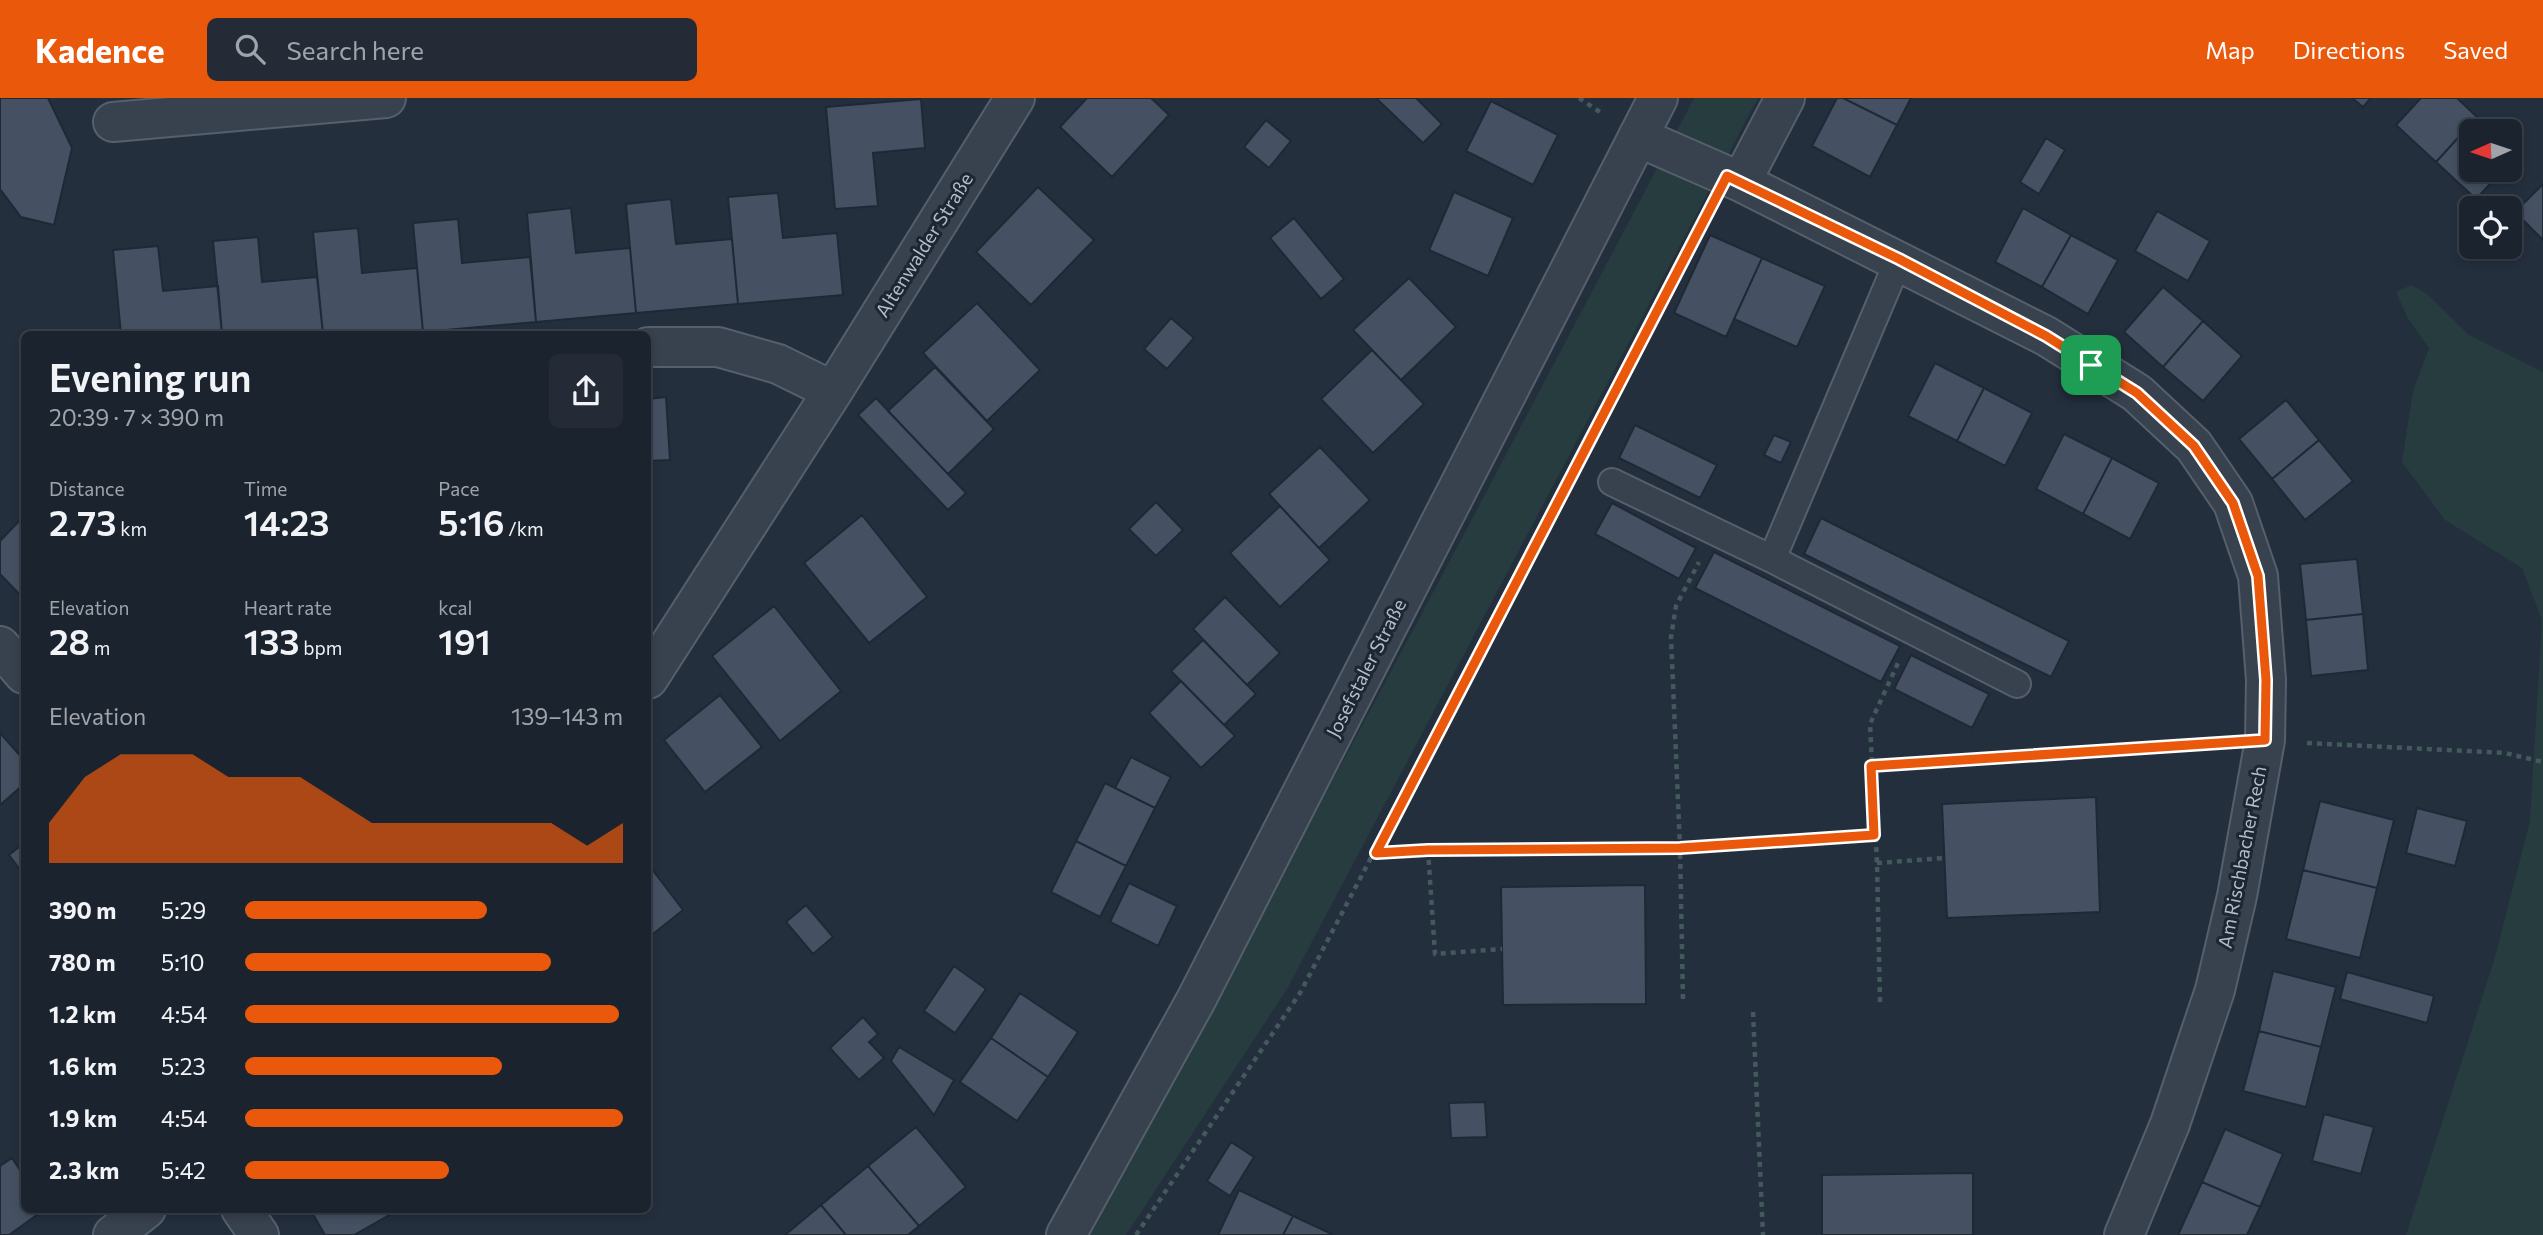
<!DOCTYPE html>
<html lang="en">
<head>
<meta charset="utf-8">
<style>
  body { margin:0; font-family:Commissioner,sans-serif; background:#242b36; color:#f1f3f6; height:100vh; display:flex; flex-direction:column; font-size:26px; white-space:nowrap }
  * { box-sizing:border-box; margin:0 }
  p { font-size:23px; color:#a0a4aa }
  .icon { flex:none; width:38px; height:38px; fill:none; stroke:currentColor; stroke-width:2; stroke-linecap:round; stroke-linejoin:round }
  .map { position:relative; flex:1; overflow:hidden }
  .panel { position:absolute; left:21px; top:233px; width:630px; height:882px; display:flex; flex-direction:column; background:#1b232e; border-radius:10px; box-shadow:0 4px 10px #0003,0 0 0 2px #39404a }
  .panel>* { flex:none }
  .needle { width:46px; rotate:267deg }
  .tools { position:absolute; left:2459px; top:21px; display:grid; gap:14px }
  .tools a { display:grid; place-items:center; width:63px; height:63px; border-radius:10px; background:#1b232e; box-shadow:0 4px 10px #0003,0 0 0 2px #39404a; font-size:35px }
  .pin { position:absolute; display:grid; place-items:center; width:60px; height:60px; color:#fff; margin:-30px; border-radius:14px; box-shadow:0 4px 10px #0006 }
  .round { display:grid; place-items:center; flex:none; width:74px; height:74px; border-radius:10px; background:#242b36 }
  .head { display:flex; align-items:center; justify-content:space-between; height:119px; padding:0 28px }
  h1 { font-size:38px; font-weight:600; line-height:52px }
  .figures { display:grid; grid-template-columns:repeat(3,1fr); gap:10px; height:119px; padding:7px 28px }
  .figures div { display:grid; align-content:center }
  .figures b { font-size:35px; font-weight:600 }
  .figures small { font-size:19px; font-weight:400 }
  .figures p { font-size:19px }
  .chart { height:196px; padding:14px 28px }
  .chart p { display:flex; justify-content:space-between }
  .chart svg { width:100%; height:126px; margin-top:7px; fill:#ea580c; opacity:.7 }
  ul { padding:0 28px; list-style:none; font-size:23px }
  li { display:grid; grid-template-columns:112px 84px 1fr; align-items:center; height:52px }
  li i { height:18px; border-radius:9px; background:#ea580c }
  header { display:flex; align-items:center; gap:42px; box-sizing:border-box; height:98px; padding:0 35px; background:#ea580c; color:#fff }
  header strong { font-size:33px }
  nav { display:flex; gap:38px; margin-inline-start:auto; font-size:24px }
  .search { width:490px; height:63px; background:#242b36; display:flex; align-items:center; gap:18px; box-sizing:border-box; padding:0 24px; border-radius:10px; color:#a0a4aa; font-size:26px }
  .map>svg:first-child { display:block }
  .green { fill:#263c3f }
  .building { fill:#455162; stroke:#1f2835; stroke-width:2 }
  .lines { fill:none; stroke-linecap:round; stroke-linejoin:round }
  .service-casing { stroke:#565f6c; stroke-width:30 }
  .minor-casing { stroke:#565f6c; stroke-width:42 }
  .tertiary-casing { stroke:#565f6c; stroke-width:42 }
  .path { stroke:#44595c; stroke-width:4.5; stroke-dasharray:5 5; stroke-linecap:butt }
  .service { stroke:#38414e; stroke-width:26 }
  .minor { stroke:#38414e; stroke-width:38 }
  .tertiary { stroke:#38414e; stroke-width:38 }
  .route-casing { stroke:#fff; stroke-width:14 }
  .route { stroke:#ea580c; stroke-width:9 }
  .labels { text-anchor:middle; stroke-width:6; stroke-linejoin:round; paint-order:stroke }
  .street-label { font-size:19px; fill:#b4bcc9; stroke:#1d2633 }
</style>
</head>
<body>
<header>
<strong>Kadence</strong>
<div class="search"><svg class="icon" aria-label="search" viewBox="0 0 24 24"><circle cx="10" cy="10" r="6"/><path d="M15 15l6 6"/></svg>Search here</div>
<nav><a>Map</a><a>Directions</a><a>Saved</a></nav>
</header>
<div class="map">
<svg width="2543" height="1137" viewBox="0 0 2543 1137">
  <rect width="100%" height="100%" fill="#242f3e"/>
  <path class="green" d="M 1694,0 L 1758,0 L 1287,891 L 1126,1137 L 1087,1137 C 1153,1030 1206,917 1266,806 C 1411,539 1552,269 1694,0 Z
    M 2411,187 L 2426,195 L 2469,237 L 2543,274 L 2543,1137 L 2406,1137 L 2495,859 L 2530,723 L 2542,522 L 2522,470 L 2445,422 L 2402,364 L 2413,293 L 2429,250 L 2407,219 L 2396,194 Z"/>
  <path class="building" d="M 0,0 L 48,0 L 72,50 L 54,127 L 21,119 L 0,91 Z
    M 1087,0 L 1151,0 L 1169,17 L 1112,79 L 1060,29 Z
    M 1376,0 L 1416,0 L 1442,26 L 1423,45 Z
    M 1837,0 L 1843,0 L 1897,27 L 1870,79 L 1812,48 Z
    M 1843,0 L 1911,0 L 1897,27 Z
    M 2352,0 L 2371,0 L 2363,9 Z
    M 2421,0 L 2457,0 L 2477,19 L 2436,64 L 2396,27 Z
    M 921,1 L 925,50 L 873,55 L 878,108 L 835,111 L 826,9 Z
    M 1491,3 L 1558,37 L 1533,87 L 1466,53 Z
    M 2477,19 L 2492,33 L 2471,33 L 2471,72 L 2503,72 L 2476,101 L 2436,64 Z
    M 1266,22 L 1291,43 L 1269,70 L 1244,49 Z
    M 2046,40 L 2065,52 L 2039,96 L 2020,84 Z
    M 2510,49 L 2517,56 L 2510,65 Z
    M 2543,86 L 2543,142 L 2515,114 Z
    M 1038,89 L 1094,142 L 1031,207 L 976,154 Z
    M 1454,94 L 1513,120 L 1488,178 L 1429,152 Z
    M 778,95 L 783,140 L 837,135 L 843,197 L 738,206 L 728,99 Z
    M 671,101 L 676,146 L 732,141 L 738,206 L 636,215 L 626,106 Z
    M 571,110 L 576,155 L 630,150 L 636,215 L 536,224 L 527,115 Z
    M 2023,110 L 2071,137 L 2042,189 L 1995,164 Z
    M 2157,113 L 2210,143 L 2188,183 L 2135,153 Z
    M 1294,120 L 1344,181 L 1321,201 L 1270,140 Z
    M 458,121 L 462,165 L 530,159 L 536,224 L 423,234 L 413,125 Z
    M 358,130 L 362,175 L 417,170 L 423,234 L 323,236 L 313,134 Z
    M 1710,137 L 1762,160 L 1726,239 L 1674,215 Z
    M 2071,137 L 2118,162 L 2088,216 L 2042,189 Z
    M 258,139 L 262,184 L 317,179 L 323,236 L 222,236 L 213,143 Z
    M 158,148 L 163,193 L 218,188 L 222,236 L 121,236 L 113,152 Z
    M 1762,160 L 1825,188 L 1797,249 L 1734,221 Z
    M 1409,180 L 1456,229 L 1401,282 L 1353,232 Z
    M 2163,189 L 2203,223 L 2163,269 L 2124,234 Z
    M 977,205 L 1040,272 L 987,323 L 923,255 Z
    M 1171,220 L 1194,240 L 1167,271 L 1144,251 Z
    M 2203,223 L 2242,258 L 2203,303 L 2163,269 Z
    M 1372,252 L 1424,306 L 1373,355 L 1321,301 Z
    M 1935,265 L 1984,290 L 1957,343 L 1908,318 Z
    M 935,269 L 994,331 L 948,376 L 888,313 Z
    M 1984,290 L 2032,315 L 2005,368 L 1957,343 Z
    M 666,299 L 670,362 L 648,363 L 648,301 Z
    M 876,300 L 966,395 L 948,412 L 858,317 Z
    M 2286,302 L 2319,342 L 2272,381 L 2239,341 Z
    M 1635,327 L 1717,367 L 1700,400 L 1619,360 Z
    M 2064,336 L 2112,360 L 2083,416 L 2036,391 Z
    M 1774,337 L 1791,344 L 1781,365 L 1764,357 Z
    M 2319,342 L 2353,383 L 2305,422 L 2272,381 Z
    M 1320,349 L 1370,402 L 1319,450 L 1269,396 Z
    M 2112,360 L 2159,385 L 2130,441 L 2083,416 Z
    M 1156,404 L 1183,432 L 1156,458 L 1129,431 Z
    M 1612,405 L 1696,450 L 1679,481 L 1595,436 Z
    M 1280,408 L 1330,462 L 1280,509 L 1230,455 Z
    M 862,417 L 927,499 L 869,545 L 804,465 Z
    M 24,418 L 24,501 L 0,476 L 0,443 Z
    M 1821,420 L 2069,543 L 2051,579 L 1804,456 Z
    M 1714,454 L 1900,548 L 1881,584 L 1695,490 Z
    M 2357,461 L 2363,516 L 2306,522 L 2300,466 Z
    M 1225,499 L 1280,555 L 1247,587 L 1193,531 Z
    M 774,508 L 841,593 L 780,643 L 712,558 Z
    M 2363,516 L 2368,572 L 2311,578 L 2306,522 Z
    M 1203,542 L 1256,596 L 1224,627 L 1171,573 Z
    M 1911,557 L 1989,596 L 1972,630 L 1894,591 Z
    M 1181,583 L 1235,638 L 1201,670 L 1149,615 Z
    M 720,597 L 762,649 L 705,694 L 664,642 Z
    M 0,635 L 24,662 L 24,686 L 0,707 Z
    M 1131,659 L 1171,679 L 1155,710 L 1115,690 Z
    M 1105,685 L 1155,710 L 1126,768 L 1076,743 Z
    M 2096,699 L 2100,814 L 1947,820 L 1942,706 Z
    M 2320,703 L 2394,722 L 2377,790 L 2303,772 Z
    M 2417,710 L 2467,723 L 2455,768 L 2406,755 Z
    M 1076,743 L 1126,768 L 1100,819 L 1051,794 Z
    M 24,745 L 24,777 L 9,757 Z
    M 648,766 L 683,812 L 648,840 Z
    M 2303,772 L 2377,790 L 2360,860 L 2286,841 Z
    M 1129,785 L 1177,808 L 1158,848 L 1110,824 Z
    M 1645,787 L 1646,906 L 1503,907 L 1501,789 Z
    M 806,807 L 833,839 L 813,856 L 786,824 Z
    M 954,868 L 986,891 L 955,935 L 924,913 Z
    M 2273,873 L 2336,889 L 2321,949 L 2259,933 Z
    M 2347,874 L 2434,898 L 2427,925 L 2340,901 Z
    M 1020,895 L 1078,934 L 1048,979 L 991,940 Z
    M 863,919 L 878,936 L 869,944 L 884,960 L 859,982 L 830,950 Z
    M 2259,933 L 2321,949 L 2306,1009 L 2243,993 Z
    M 991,940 L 1048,979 L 1017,1023 L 960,984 Z
    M 899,949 L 954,982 L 934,1017 L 891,963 Z
    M 1485,1004 L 1487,1039 L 1451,1040 L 1449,1005 Z
    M 2324,1016 L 2374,1029 L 2361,1076 L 2312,1063 Z
    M 916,1029 L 966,1089 L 919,1128 L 868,1068 Z
    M 2225,1031 L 2283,1056 L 2260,1109 L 2202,1084 Z
    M 1231,1044 L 1254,1059 L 1230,1098 L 1207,1083 Z
    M 12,1060 L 24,1078 L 24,1111 L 45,1111 L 9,1137 L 0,1137 L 0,1068 Z
    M 868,1068 L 919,1128 L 908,1137 L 846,1137 L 821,1107 Z
    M 1973,1075 L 1973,1137 L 1822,1137 L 1822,1077 Z
    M 2202,1084 L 2260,1109 L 2247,1137 L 2178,1137 Z
    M 1239,1092 L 1293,1118 L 1283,1137 L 1218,1137 Z
    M 821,1107 L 846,1137 L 785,1137 Z
    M 310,1111 L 388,1111 L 391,1116 L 354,1137 L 325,1137 Z
    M 1293,1118 L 1334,1137 L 1283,1137 Z"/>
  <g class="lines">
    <defs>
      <path id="service" d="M 1612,384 L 1772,461 L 2017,586
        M 1772,461 L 1899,161"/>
      <path id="minor" d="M 113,24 L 386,0
        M 1638,39 L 1741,84 L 2046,238 L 2137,295 L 2194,348 L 2233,405 L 2258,478 L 2266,582 L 2265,642 L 2237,798 L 2215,892 L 2170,1026 L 2124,1137
        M 1741,84 L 1785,0
        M 648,249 L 718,249 L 778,266 L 833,293
        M 0,548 L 24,576
        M 648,581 L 833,293 L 1015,0
        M 241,1111 L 259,1137
        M 113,1137 L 146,1111"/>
      <path id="tertiary" d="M 1066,1137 L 1196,902 L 1658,0"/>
    </defs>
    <use href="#service" class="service-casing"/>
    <use href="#minor" class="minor-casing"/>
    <use href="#tertiary" class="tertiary-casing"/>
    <path class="path" d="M 1579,0 L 1603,16
      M 1579,363 L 1707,116
      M 2307,645 L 2505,655 L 2543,664
      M 1871,668 L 2222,645
      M 1428,752 L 1435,856 L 1502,851
      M 1377,755 L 1680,750 L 1874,737
      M 1877,765 L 1945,760
      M 1683,901 L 1680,750 L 1671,539 L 1676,508 L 1699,464
      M 1880,904 L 1877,765 L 1870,626 L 1898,565
      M 1753,914 L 1763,1137
      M 1136,1137 L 1300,895 L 1575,371"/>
    <use href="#service" class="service"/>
    <use href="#minor" class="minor"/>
    <use href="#tertiary" class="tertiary"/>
  </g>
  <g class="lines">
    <defs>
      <path id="route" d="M 1727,78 L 1899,161 L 2046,238 L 2137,295 L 2194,348 L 2233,405 L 2258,478 L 2266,582 L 2265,642 L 1871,668 L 1874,737 L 1680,750 L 1428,752 L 1376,755 Z"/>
    </defs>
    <use href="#route" class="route-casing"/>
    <use href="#route" class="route"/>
  </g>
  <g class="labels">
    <g class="street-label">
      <text transform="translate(924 147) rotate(-58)" y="7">Altenwalder Straße</text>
      <text transform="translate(1366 570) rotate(-63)" y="7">Josefstaler Straße</text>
      <text transform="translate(2242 759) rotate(-79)" y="7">Am Rischbacher Rech</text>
    </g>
  </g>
</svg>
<div class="tools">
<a><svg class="needle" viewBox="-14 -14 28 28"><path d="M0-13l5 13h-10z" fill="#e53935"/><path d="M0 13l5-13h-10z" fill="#a0a4aa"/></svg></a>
<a><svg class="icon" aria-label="locate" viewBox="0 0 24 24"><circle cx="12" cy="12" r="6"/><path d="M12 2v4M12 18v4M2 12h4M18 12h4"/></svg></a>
</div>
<div class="pin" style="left:2091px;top:267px;background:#1e9e55"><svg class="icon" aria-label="arrive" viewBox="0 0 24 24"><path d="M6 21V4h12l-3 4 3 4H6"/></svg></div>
<section class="panel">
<div class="head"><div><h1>Evening run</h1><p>20:39 · 7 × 390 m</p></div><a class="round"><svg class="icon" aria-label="share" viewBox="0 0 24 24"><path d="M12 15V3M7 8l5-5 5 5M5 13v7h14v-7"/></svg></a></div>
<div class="figures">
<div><p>Distance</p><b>2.73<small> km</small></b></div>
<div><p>Time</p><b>14:23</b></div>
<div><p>Pace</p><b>5:16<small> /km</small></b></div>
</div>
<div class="figures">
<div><p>Elevation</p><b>28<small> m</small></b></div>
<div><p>Heart rate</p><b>133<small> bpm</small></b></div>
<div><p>kcal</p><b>191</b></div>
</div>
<div class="chart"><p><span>Elevation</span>139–143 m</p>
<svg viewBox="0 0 160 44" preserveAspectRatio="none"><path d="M0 44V30L10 14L20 6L30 6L40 6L50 14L60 14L70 14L80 22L90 30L100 30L110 30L120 30L130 30L140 30L150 38L160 30V44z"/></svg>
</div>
<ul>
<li><b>390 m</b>5:29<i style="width:64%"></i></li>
<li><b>780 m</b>5:10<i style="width:81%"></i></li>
<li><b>1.2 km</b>4:54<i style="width:99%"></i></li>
<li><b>1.6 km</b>5:23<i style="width:68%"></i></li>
<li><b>1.9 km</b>4:54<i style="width:100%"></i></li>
<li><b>2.3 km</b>5:42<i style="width:54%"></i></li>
</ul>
</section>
</div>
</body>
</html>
